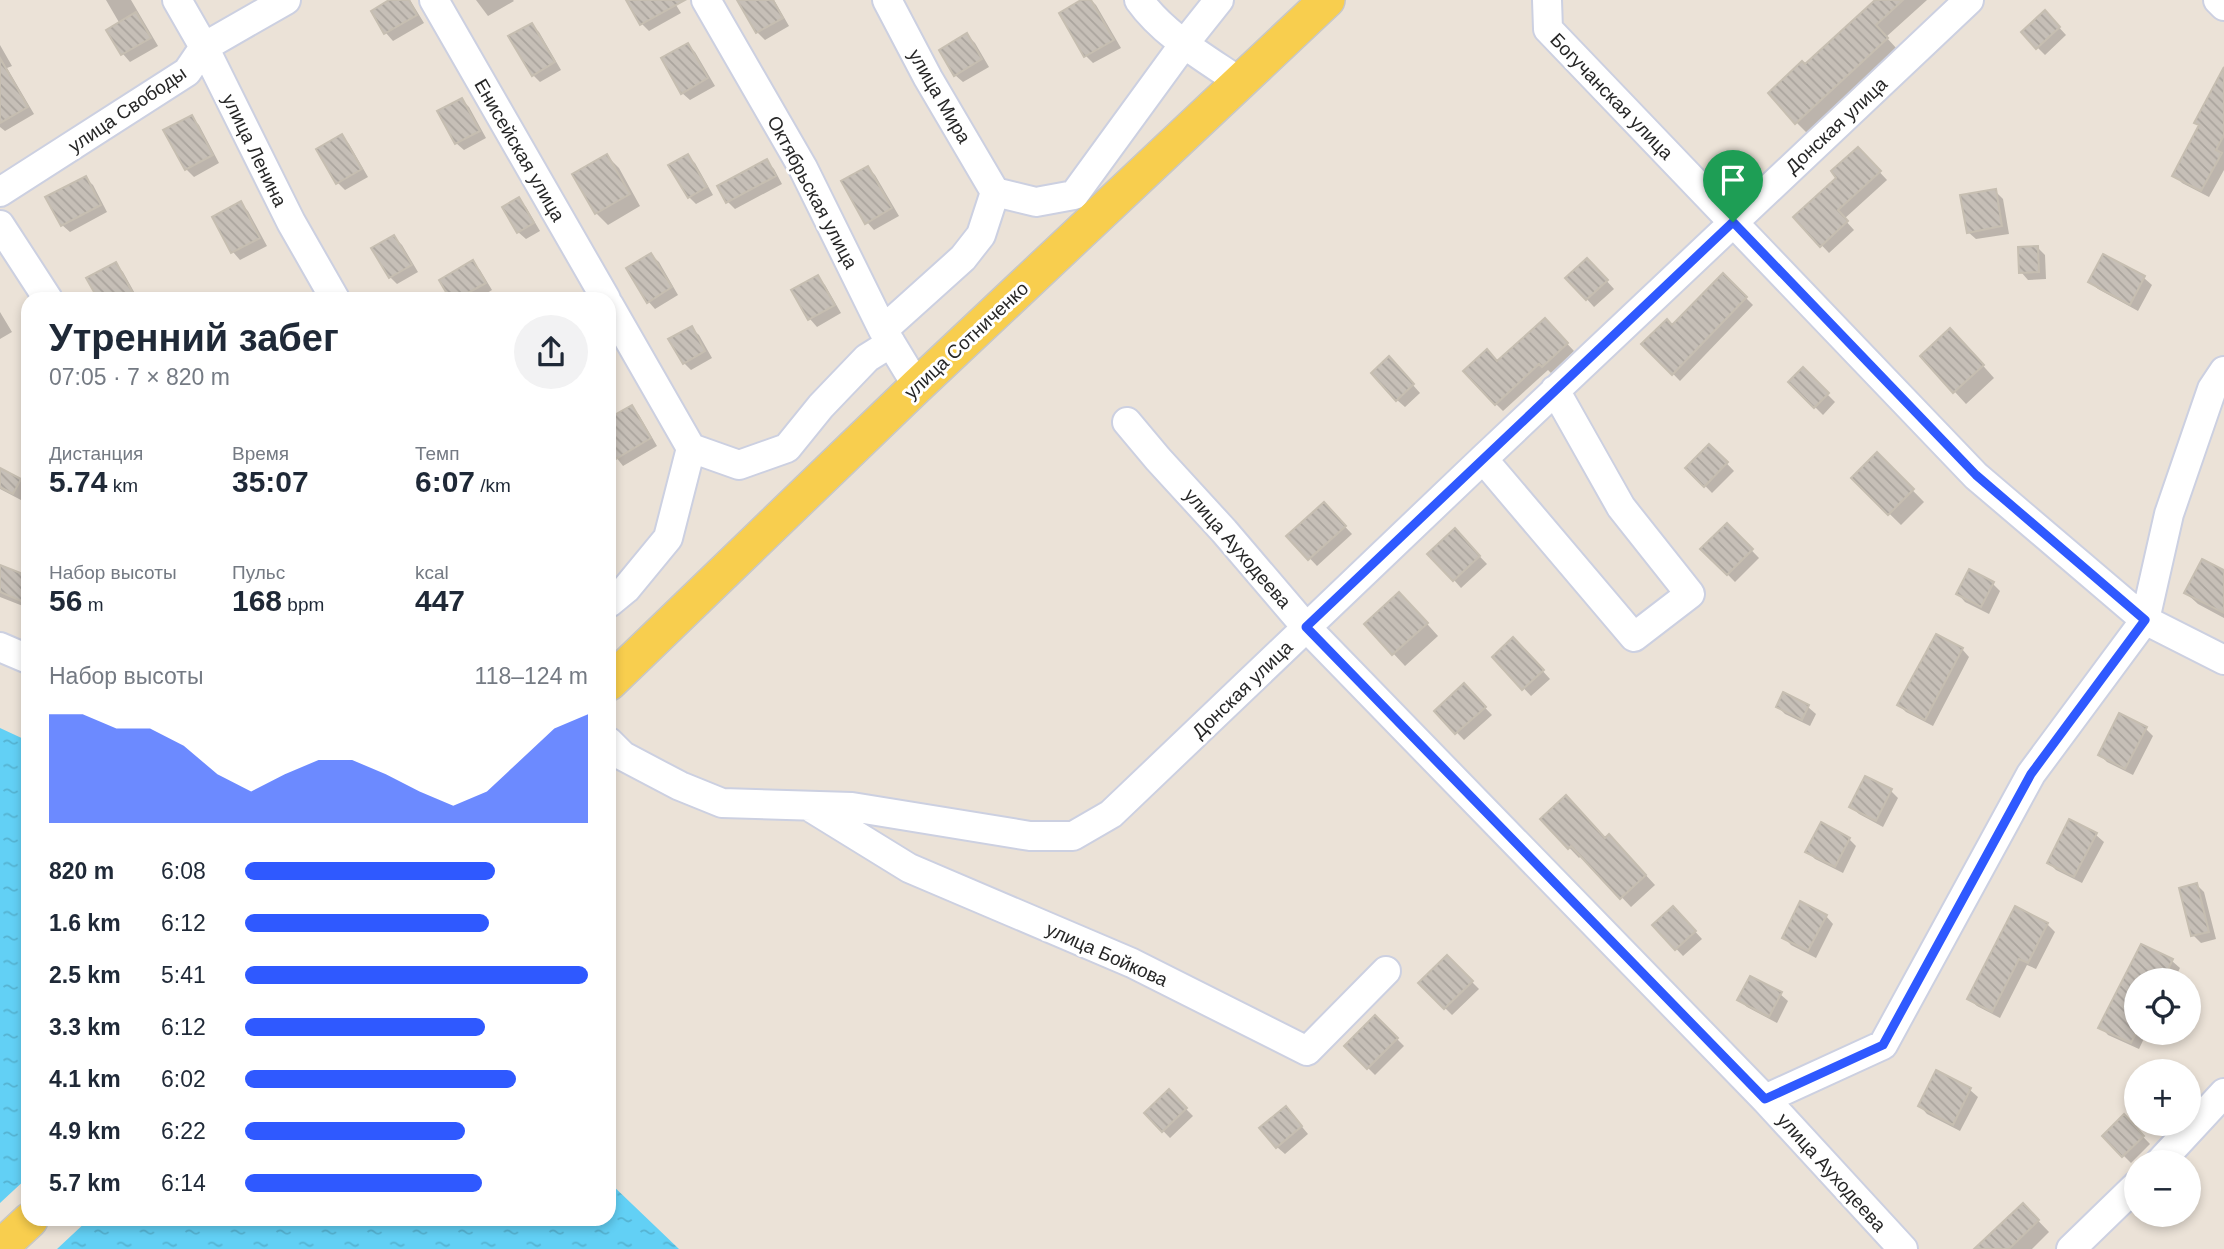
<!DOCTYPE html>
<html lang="ru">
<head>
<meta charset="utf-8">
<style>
  body { margin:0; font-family:Helvetica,sans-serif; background:#f2f2f3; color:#1f2937; height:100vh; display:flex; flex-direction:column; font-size:26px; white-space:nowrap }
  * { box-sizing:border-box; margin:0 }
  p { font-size:23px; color:#747a83 }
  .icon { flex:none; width:38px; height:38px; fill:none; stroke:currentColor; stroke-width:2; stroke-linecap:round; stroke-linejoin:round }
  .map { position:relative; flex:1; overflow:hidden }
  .drawer { position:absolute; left:21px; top:292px; width:595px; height:934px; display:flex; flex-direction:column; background:#fff; border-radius:21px; box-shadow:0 4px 10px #0003 }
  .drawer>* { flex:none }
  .buttons { position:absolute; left:2124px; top:968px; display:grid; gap:14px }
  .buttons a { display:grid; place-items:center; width:77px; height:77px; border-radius:50%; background:#fff; box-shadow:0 4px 10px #0003; font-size:35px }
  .pin { position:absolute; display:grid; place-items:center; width:60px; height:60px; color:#fff; margin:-72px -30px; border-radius:50% 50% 50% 0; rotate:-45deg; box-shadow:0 0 7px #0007 }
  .pin .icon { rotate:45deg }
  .round { display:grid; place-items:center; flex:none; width:74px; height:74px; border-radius:37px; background:#f2f2f3 }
  .head { display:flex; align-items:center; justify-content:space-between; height:119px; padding:0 28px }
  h1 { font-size:38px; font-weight:800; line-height:52px }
  .stats { display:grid; grid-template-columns:repeat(3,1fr); gap:10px; height:119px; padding:7px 28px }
  .stats div { display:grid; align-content:center }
  .stats b { font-size:30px; font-weight:800 }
  .stats small { font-size:19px; font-weight:400 }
  .stats p { font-size:19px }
  .chart { height:196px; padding:14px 28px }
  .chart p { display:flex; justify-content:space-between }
  .chart svg { width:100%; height:126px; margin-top:7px; fill:#2f59ff; opacity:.7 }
  ul { padding:0 28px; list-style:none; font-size:23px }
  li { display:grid; grid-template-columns:112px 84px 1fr; align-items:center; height:52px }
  li i { height:18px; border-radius:9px; background:#2f59ff }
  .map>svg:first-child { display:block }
  .water { fill:url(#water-ripples) }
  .shadow { fill:#0003 }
  .building { fill:url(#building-back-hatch); stroke:#c6beb1; stroke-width:2 }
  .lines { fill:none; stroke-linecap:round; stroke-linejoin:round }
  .minor-casing { stroke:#ccd0e1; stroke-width:32 }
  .major-casing { stroke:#c7c7c7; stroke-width:38 }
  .minor { stroke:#fff; stroke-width:28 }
  .major { stroke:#f8ce4e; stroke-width:35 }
  .route-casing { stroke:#fff; stroke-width:14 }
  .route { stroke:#2f59ff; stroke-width:9 }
  .labels { text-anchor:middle; stroke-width:6; stroke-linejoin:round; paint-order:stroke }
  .street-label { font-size:19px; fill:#272727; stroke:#fff }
</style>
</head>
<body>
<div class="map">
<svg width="2224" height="1249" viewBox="0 0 2224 1249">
  <defs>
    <pattern id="water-ripples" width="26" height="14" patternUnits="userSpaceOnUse" patternTransform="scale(1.75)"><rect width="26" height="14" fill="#62d0f5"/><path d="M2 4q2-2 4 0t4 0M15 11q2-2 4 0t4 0" fill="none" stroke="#55b3d2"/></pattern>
    <pattern id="building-back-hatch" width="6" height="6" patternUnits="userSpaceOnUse" patternTransform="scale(1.75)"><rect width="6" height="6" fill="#c6bfb7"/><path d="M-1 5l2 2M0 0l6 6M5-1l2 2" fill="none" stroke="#aaa49d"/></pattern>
  </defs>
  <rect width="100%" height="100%" fill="#ebe2d7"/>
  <path class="water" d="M 0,728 L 28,741 L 28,1177 L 0,1203 Z
    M 609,1182 L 679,1249 L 57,1249 L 88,1220 L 609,1220 Z"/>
  <path class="shadow" d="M 106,0 L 131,0 L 158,46 L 130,62 L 123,54 L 109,30 L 120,24 Z
    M 393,0 L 410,0 L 424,23 L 393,41 L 386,33 L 373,11 Z
    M 476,0 L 513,0 L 514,1 L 488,16 Z
    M 628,0 L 673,0 L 681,13 L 649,31 L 642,24 Z
    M 739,0 L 774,0 L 789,26 L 765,40 L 757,32 Z
    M 1084,0 L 1091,0 L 1096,5 L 1121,48 L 1093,63 L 1086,56 Z
    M 1878,0 L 1927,0 L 1886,37 L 1898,50 L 1808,134 L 1796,122 L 1805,66 Z
    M 2045,12 L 2066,35 L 2045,55 L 2023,33 Z
    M 531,25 L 539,32 L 561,70 L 540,82 L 533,75 Z
    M 967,35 L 975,43 L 989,67 L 963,82 L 955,75 Z
    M 0,45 L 12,66 L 7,68 L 34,114 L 5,131 L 0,127 Z
    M 688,45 L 695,52 L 715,86 L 690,100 L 682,93 Z
    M 2224,91 L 2224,170 L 2209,197 L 2182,183 L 2175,175 L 2201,127 L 2197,123 Z
    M 462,100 L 469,107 L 486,138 L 464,150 L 456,143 Z
    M 191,117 L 199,125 L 219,163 L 194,177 L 186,169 L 166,131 Z
    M 342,136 L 349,144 L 368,177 L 345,190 L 337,182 Z
    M 1858,149 L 1887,180 L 1844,219 L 1854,230 L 1829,253 L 1795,217 L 1839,178 Z
    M 607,156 L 619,168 L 640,206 L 608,225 L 596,213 Z
    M 687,156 L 695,163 L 713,195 L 696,204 L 689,197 Z
    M 766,161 L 774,169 L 782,184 L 735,209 L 728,202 Z
    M 868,168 L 875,175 L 899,216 L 874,230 L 867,222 Z
    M 85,178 L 93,185 L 107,212 L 70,232 L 62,225 Z
    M 1995,191 L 2003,199 L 2009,234 L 1976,239 L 1968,232 Z
    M 519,200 L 526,207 L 540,231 L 526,239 L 518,232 Z
    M 241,204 L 248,211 L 267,246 L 240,260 L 233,252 Z
    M 394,237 L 402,245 L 418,272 L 397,284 L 390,277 Z
    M 2038,248 L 2045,255 L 2046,279 L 2028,280 L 2021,272 Z
    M 651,255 L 659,262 L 678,295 L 655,309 L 648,301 Z
    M 2104,256 L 2144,278 L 2152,285 L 2138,311 L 2098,289 L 2090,282 Z
    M 473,262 L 480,270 L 492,290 L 477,299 L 452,299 L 441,280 Z
    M 116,264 L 123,272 L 138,299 L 100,299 L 89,278 Z
    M 1595,268 L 1614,289 L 1594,307 L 1568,278 Z
    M 1723,275 L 1753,305 L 1680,381 L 1644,344 L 1672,327 Z
    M 817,278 L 825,285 L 841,313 L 817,327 L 810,319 L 794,291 Z
    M 0,312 L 12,332 L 0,339 Z
    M 1545,320 L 1574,351 L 1551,373 L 1548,370 L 1503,411 L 1496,404 L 1498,363 Z
    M 691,328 L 699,335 L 712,358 L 691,370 L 684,363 Z
    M 1962,342 L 1994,378 L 1966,404 L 1922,356 Z
    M 1396,366 L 1420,393 L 1405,407 L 1397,400 Z
    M 1803,370 L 1835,402 L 1823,415 L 1790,382 Z
    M 632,407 L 639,415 L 657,446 L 623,466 L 609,448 L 609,420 Z
    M 1710,446 L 1734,471 L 1712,493 L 1688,468 Z
    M 1877,454 L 1924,502 L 1901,525 L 1853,478 Z
    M 0,470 L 20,480 L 27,488 L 21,500 L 0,489 Z
    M 1331,512 L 1352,534 L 1317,566 L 1289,536 Z
    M 1727,525 L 1759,558 L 1735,582 L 1703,549 Z
    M 1462,538 L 1487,564 L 1461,588 L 1454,580 Z
    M 0,567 L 28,578 L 28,608 L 0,597 Z
    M 2224,572 L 2224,618 L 2198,604 L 2186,593 Z
    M 1993,584 L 2000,591 L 1989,614 L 1965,602 L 1958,594 Z
    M 1411,606 L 1438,636 L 1405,666 L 1367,625 Z
    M 1521,647 L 1550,679 L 1531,696 L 1495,657 Z
    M 1962,649 L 1969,657 L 1933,726 L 1906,712 L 1899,705 Z
    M 1464,686 L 1492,715 L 1464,740 L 1436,711 Z
    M 1784,695 L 1808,707 L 1816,714 L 1810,726 L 1785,714 L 1778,707 Z
    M 2146,729 L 2153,736 L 2133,775 L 2107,762 L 2100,755 Z
    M 1891,791 L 1898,798 L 1883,827 L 1859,814 L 1851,807 Z
    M 1542,819 L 1605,840 L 1619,846 L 1655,885 L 1631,907 L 1582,855 L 1579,858 Z
    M 2096,835 L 2104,842 L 2082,883 L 2056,870 L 2049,863 Z
    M 1849,839 L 1856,846 L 1843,873 L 1815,859 L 1808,852 Z
    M 2197,885 L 2204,892 L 2216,939 L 2201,943 L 2193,935 Z
    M 1680,915 L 1702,939 L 1683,956 L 1654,925 Z
    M 1826,916 L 1833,924 L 1816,958 L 1791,945 L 1784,937 Z
    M 2047,924 L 2055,932 L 2036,969 L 2027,965 L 2000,1018 L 1977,1006 L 1969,999 Z
    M 2142,946 L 2172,961 L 2180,968 L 2174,980 L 2137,980 L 2137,1032 L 2147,1032 L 2139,1049 L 2108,1035 L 2101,1027 Z
    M 1447,957 L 1479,989 L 1452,1015 L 1420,983 Z
    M 1780,994 L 1788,1001 L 1777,1023 L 1747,1007 L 1739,1000 Z
    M 1375,1017 L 1404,1046 L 1375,1075 L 1346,1046 Z
    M 1970,1090 L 1978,1097 L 1960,1131 L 1927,1114 L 1920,1106 Z
    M 1169,1092 L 1193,1116 L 1170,1138 L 1146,1113 Z
    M 1293,1116 L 1308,1134 L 1285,1154 L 1277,1147 Z
    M 2124,1117 L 2150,1144 L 2131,1163 L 2104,1136 Z
    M 2023,1205 L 2049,1232 L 2032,1249 L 1977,1249 Z"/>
  <path class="building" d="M 389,0 L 409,0 L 417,15 L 384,34 L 371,11 Z
    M 626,0 L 685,0 L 640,25 Z
    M 737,0 L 773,0 L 783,18 L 756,33 Z
    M 1081,0 L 1091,0 L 1114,40 L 1084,57 L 1059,13 Z
    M 1875,0 L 1903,0 L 1876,25 L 1888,38 L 1795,124 L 1768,93 L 1802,61 L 1805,64 Z
    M 2045,10 L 2060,27 L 2036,49 L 2021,32 Z
    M 136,12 L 151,38 L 121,55 L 106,30 Z
    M 532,23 L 555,62 L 532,76 L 508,36 Z
    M 967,33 L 982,59 L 954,76 L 939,50 Z
    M 688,43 L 708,78 L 681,94 L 661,58 Z
    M 0,58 L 28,107 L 0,123 Z
    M 2224,67 L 2224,135 L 2216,150 L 2222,153 L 2201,191 L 2172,176 L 2199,125 L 2194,123 Z
    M 462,98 L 480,131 L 455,144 L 437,111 Z
    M 192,115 L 213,155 L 185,170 L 163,130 Z
    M 342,134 L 362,169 L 336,184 L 316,149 Z
    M 1858,147 L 1881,171 L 1838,210 L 1848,221 L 1820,247 L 1793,217 L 1836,178 L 1831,171 Z
    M 607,154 L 630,194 L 595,214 L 572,174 Z
    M 688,154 L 707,187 L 688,198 L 668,165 Z
    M 767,159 L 776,176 L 726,203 L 717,186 Z
    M 868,166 L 892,208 L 865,224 L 841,181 Z
    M 86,176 L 101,205 L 61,226 L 45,197 Z
    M 1996,189 L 2002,226 L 1967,233 L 1960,195 Z
    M 519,197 L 534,223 L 517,233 L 502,207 Z
    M 241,201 L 260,238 L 231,253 L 212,217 Z
    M 394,235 L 412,265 L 389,278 L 371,248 Z
    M 2038,246 L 2039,272 L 2019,273 L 2018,247 Z
    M 651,253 L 672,287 L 647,303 L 626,268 Z
    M 2103,254 L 2145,276 L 2130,305 L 2088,282 Z
    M 1587,258 L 1608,280 L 1586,300 L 1565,278 Z
    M 473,260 L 486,283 L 457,299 L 450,299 L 439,280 Z
    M 116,262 L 136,299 L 98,299 L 86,278 Z
    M 1723,273 L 1747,297 L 1672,375 L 1641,344 L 1667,319 L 1672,325 Z
    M 818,275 L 835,305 L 808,320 L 791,290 Z
    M 1545,318 L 1568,343 L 1542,367 L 1539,364 L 1495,405 L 1463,371 L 1487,349 L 1497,361 Z
    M 692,326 L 705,351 L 683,364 L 668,339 Z
    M 1950,328 L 1984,365 L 1953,393 L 1920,356 Z
    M 1389,356 L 1414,384 L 1396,401 L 1371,373 Z
    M 1803,367 L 1829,393 L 1814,408 L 1788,382 Z
    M 632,405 L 651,438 L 614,460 L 609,451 L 609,418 Z
    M 1709,444 L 1728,462 L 1704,487 L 1685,468 Z
    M 1877,452 L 1914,489 L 1888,515 L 1851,478 Z
    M 0,468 L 21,479 L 13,494 L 0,487 Z
    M 1324,502 L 1346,526 L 1308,560 L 1286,536 Z
    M 1727,523 L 1753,549 L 1727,575 L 1700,549 Z
    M 1455,528 L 1480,556 L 1453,581 L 1427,554 Z
    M 2202,559 L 2224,570 L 2224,613 L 2184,593 Z
    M 0,565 L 28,576 L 28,604 L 0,592 Z
    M 1969,569 L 1994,582 L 1981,607 L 1956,594 Z
    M 1399,592 L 1428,623 L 1392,655 L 1364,624 Z
    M 1936,634 L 1963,648 L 1925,720 L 1897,705 Z
    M 1513,637 L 1544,670 L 1522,690 L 1492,657 Z
    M 1464,683 L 1486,707 L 1455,734 L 1434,711 Z
    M 1783,692 L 1809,705 L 1802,720 L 1776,707 Z
    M 2119,713 L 2147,727 L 2125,769 L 2098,755 Z
    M 1865,776 L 1892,789 L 1876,821 L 1849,807 Z
    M 1566,795 L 1605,838 L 1609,834 L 1646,875 L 1620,899 L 1571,846 L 1568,849 L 1540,819 Z
    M 2069,819 L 2097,833 L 2074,877 L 2047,863 Z
    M 1821,822 L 1850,838 L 1835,867 L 1805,852 Z
    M 2197,883 L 2209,932 L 2191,936 L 2179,888 Z
    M 1800,901 L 1827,915 L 1808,951 L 1782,938 Z
    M 1673,906 L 1696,931 L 1675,950 L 1652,925 Z
    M 2015,906 L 2048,923 L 2028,963 L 2019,959 L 1992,1012 L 1967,999 Z
    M 2141,944 L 2173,959 L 2163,980 L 2137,980 L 2137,1031 L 2131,1043 L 2098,1028 Z
    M 1447,955 L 1473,981 L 1444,1009 L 1418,983 Z
    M 1750,976 L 1782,992 L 1769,1017 L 1737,1000 Z
    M 1375,1015 L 1398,1038 L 1367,1069 L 1344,1046 Z
    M 1936,1070 L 1971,1088 L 1953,1125 L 1918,1106 Z
    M 1169,1089 L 1187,1108 L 1162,1132 L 1144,1113 Z
    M 1286,1106 L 1302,1126 L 1276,1148 L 1259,1128 Z
    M 2124,1114 L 2144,1136 L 2122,1157 L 2102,1136 Z
    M 2023,1203 L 2039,1220 L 2009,1249 L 1974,1249 Z"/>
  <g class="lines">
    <defs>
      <path id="minor" d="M 177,0 L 204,47 L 291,222 L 335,299
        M 434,0 L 606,299
        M 706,0 L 803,168 L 883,330 L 917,386
        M 887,0 L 928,78 L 995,192
        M 1139,0 C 1164,35 1205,58 1240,82
        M 1547,0 L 1548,29 L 1976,476 L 2145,620 L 2224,660
        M 2218,0 L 2224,6
        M 0,192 L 187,72 L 204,47 L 286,0
        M 995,192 L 1036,202 L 1074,195 L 1184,44 L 1219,0
        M 0,225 L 48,299
        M 609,305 L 691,448 L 668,538 L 626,589 L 609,603
        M 883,330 L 963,258 L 981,235 L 995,192
        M 1127,422 L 1158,459 L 1224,531 L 1306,627 L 1765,1099 L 1903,1249
        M 691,448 L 739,465 L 787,448 L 821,406 L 867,358 L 891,343
        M 1483,459 L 1634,637 L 1690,594 L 1621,507 L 1555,390
        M 0,647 L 28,659
        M 609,742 L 623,756 L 680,786 L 722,803 L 852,807 L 1030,836 L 1073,836 L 1111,814 L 1483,459 L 1969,0
        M 810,807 L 909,868 L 1132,963 L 1307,1051 L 1386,971
        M 1765,1099 L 1883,1045 L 2031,774 L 2145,620 L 2169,514 L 2212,389 L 2224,371
        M 2160,1162 L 2224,1093
        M 2071,1249 L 2137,1185"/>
      <path id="major" d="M 609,683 L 917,386 L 1327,0
        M 0,1248 L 30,1220"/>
    </defs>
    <use href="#minor" class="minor-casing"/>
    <use href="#major" class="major-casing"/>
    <use href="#minor" class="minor"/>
    <use href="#major" class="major"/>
  </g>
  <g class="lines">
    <defs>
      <path id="route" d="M 1733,222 L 1976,475 L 2145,620 L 2031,774 L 1883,1045 L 1765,1099 L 1306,627 Z"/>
    </defs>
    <use href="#route" class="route-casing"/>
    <use href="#route" class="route"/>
  </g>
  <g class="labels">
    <g class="street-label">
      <text transform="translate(940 96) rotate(60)" y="7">улица Мира</text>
      <text transform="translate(1612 96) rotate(46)" y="7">Богучанская улица</text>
      <text transform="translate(127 109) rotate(-34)" y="7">улица Свободы</text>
      <text transform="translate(1836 125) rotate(-43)" y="7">Донская улица</text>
      <text transform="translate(255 150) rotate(64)" y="7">улица Ленина</text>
      <text transform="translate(520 150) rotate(60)" y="7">Енисейская улица</text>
      <text transform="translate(813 192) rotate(62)" y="7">Октябрьская улица</text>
      <text transform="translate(966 340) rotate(-43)" y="7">улица Сотниченко</text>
      <text transform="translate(1238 548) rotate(49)" y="7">улица Ауходеева</text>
      <text transform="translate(1242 689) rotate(-44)" y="7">Донская улица</text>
      <text transform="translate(1107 954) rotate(24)" y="7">улица Бойкова</text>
      <text transform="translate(1832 1172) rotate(48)" y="7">улица Ауходеева</text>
    </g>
  </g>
</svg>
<div class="buttons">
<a><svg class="icon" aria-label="locate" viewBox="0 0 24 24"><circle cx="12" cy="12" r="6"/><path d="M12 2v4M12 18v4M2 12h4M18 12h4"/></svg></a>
<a>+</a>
<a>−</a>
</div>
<div class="pin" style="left:1733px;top:222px;background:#1e9e55"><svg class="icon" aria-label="arrive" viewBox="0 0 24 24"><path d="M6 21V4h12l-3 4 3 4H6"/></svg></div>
<section class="drawer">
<div class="head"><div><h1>Утренний забег</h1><p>07:05 · 7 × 820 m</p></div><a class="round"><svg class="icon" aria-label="share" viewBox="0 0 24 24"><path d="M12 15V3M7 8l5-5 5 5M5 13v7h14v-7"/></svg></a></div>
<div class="stats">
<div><p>Дистанция</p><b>5.74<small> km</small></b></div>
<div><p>Время</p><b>35:07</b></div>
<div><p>Темп</p><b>6:07<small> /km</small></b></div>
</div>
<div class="stats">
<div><p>Набор высоты</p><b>56<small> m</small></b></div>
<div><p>Пульс</p><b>168<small> bpm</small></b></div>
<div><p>kcal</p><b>447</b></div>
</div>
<div class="chart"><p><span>Набор высоты</span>118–124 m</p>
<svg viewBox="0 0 160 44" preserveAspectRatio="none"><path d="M0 44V6L10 6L20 11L30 11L40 17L50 27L60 33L70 27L80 22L90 22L100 27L110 33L120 38L130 33L140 22L150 11L160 6V44z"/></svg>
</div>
<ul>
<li><b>820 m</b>6:08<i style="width:73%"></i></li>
<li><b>1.6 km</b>6:12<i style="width:71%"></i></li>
<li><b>2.5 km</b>5:41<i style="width:100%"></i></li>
<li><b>3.3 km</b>6:12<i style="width:70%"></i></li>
<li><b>4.1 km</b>6:02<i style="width:79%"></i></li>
<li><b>4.9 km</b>6:22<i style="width:64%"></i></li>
<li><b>5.7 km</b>6:14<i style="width:69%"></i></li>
</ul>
</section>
</div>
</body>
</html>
